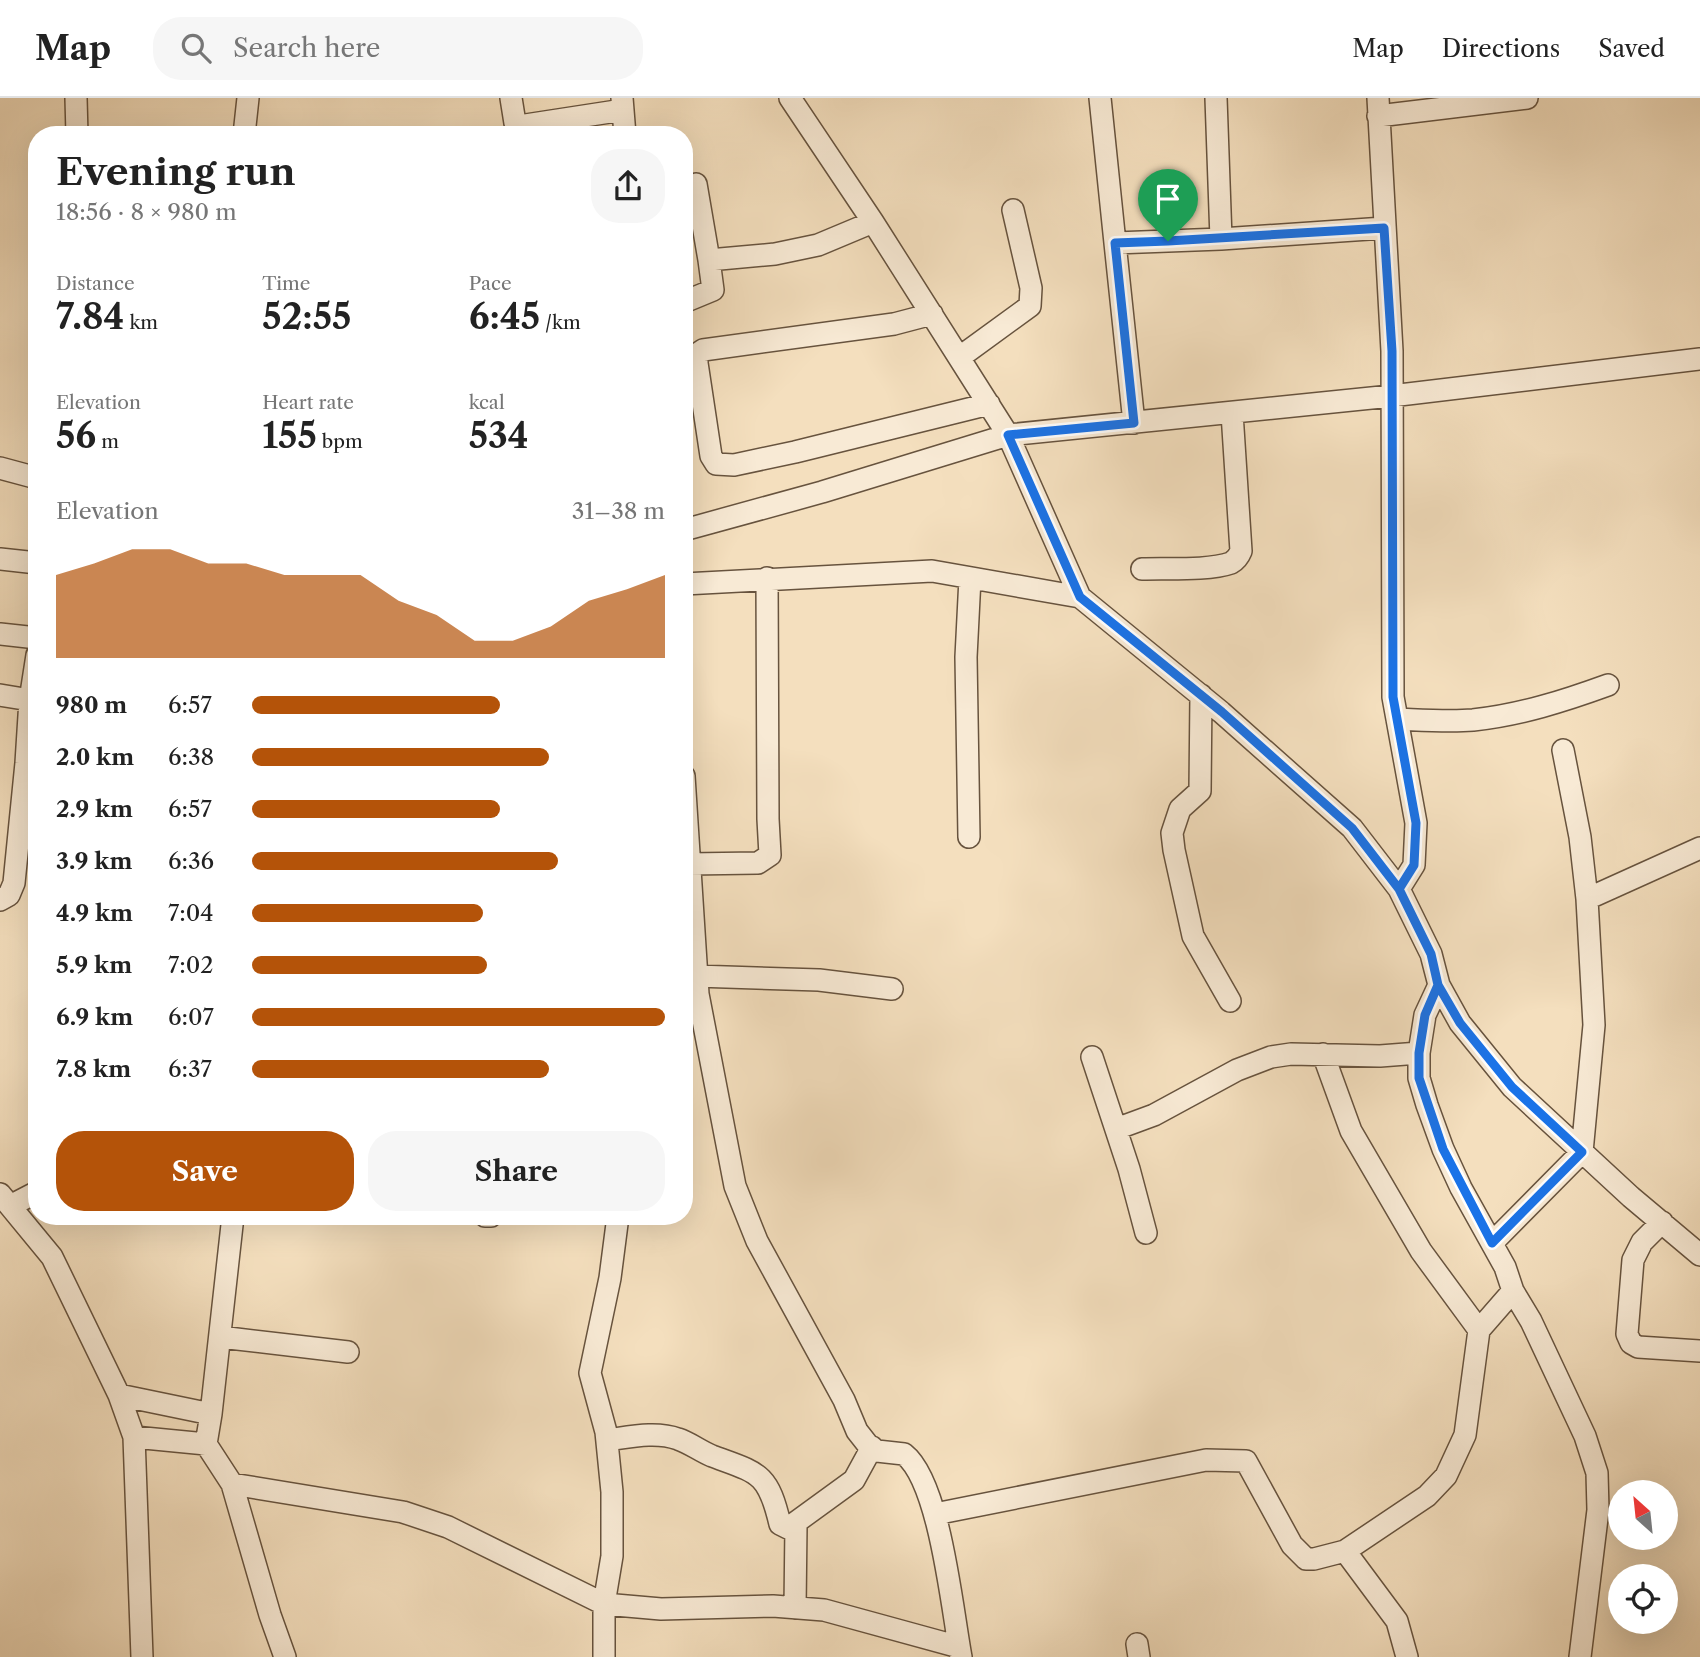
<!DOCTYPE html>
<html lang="en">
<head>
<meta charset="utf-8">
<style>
  body { margin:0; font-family:"Libre Caslon Text",serif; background:#f6f6f6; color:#222; height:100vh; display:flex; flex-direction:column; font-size:26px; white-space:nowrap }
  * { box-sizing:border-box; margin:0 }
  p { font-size:23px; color:#767676 }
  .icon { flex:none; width:38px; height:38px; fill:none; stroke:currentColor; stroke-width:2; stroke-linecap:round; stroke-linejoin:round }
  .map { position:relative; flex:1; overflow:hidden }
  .drawer { position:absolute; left:28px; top:28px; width:665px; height:1099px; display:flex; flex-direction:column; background:#fff; border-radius:28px; box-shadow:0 7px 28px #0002 }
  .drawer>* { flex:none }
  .needle { width:46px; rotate:333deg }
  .tools { position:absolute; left:1608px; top:1382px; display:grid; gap:14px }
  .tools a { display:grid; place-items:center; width:70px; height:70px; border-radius:50%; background:#fff; box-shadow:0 7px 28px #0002; font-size:35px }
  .pin { position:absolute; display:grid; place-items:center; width:60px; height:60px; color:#fff; margin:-72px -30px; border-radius:50% 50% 50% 0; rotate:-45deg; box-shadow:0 0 7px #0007 }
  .pin .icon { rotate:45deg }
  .round { display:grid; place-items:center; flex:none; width:74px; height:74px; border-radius:28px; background:#f6f6f6 }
  .head { display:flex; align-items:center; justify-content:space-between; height:119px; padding:0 28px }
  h1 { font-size:38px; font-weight:700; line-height:52px }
  .stats { display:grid; grid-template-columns:repeat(3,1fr); gap:10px; height:119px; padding:7px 28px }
  .stats div { display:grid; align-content:center }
  .stats b { font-size:35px; font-weight:700 }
  .stats small { font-size:19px; font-weight:400 }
  .stats p { font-size:19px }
  .chart { height:196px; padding:14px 28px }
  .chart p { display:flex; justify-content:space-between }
  .chart svg { width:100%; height:126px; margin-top:7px; fill:#b45309; opacity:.7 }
  .primary-button { display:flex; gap:14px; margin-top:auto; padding:14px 28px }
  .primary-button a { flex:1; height:80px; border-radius:28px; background:#b45309; color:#fff; font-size:28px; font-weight:700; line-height:80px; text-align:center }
  .primary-button a+a { background:#f6f6f6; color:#222 }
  ul { padding:0 28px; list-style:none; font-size:23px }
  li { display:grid; grid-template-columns:112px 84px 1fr; align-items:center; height:52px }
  li i { height:18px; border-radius:9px; background:#b45309 }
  header { display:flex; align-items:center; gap:42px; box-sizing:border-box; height:98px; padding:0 35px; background:#fff; border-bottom:2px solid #e0e0e0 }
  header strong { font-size:33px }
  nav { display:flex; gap:38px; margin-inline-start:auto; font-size:24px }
  .search { width:490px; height:63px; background:#f6f6f6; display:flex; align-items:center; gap:18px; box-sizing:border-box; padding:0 24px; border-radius:28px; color:#767676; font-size:26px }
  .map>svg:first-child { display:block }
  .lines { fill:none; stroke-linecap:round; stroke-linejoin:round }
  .minor-casing { stroke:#67533e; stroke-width:24 }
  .minor { stroke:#f8ead5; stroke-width:21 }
  .route-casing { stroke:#fff; stroke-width:14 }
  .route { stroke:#1a73e8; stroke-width:9 }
</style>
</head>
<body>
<header>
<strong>Map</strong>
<div class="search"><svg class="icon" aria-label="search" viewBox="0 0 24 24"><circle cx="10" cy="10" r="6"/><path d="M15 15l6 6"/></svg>Search here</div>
<nav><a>Map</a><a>Directions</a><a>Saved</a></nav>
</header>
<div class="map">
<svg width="1700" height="1559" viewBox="0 0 1700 1559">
  <rect width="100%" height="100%" fill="#f4dfbe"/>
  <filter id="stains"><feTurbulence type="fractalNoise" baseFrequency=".00286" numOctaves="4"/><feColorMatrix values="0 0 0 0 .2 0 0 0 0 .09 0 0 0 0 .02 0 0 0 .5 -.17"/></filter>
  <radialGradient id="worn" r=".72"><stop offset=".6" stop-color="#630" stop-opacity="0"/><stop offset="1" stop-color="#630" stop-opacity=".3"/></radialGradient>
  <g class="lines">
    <defs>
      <path id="minor" d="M 76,0 L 77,37
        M 511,0 L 515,25 L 519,28 L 623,12
        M 622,0 L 625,37
        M 1100,0 L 1115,145 L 1221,141 L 1384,130
        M 1216,0 L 1221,141
        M 1378,0 L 1392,253 L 1393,599 L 1416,725 L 1414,767 L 1399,791
        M 1378,18 L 1527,0
        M 244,37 L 248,0
        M 696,86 L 709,162
        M 1115,145 L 1134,325
        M 684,204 L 713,192 L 709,162 L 775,156 L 818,147 L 873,124
        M 932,216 L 894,226 L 703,252 L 697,256 L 697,265 L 711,358 L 716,366 L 734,367 L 795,354 L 989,306
        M 960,259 L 1030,208 L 1031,190 L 1013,112
        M 0,370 L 37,380
        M 684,432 L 822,394 L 1008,337 L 873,124 L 790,0
        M 0,461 L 37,465
        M 1142,471 C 1167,470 1208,473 1231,465 C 1236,462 1239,458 1241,453 L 1232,315
        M 684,486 L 932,473 L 1080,499 L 1221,614 L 1352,730 L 1399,791 L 1431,856 L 1439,887 L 1460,925 L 1512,989 L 1631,1099 L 1700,1157
        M 1080,499 L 1008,337 L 1391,298 L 1700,261
        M 0,536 L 37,540
        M 0,597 L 30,602
        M 1201,597 L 1200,693 L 1180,711 L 1172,735 L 1174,752 L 1193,838 L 1230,903
        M 1397,621 C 1422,622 1448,624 1473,622 C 1520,617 1564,603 1608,587
        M 684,678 L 698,896 L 735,1088 L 757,1143 L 844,1302 L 857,1333 L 868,1347 L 877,1353 L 904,1356 C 940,1384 952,1511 961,1559
        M 969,739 L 966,559 L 970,480
        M 689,766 L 758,765 L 770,757 L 768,721 L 767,480
        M 1587,801 L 1700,750
        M 0,802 L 9,797 L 14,785 L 26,665 L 30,602 L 37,557
        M 696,878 L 819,882 L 892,891
        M 1439,887 L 1425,917 L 1419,955 L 1419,980 L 1427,1007 L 1443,1051 L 1461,1090 L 1505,1169 L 1513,1193 L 1531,1223 L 1585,1338 L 1597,1375 L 1598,1412 L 1580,1559
        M 1323,956 L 1351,1033 L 1421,1153 L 1479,1232
        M 1092,959 L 1129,1071 L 1146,1135
        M 1116,1031 L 1154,1017 L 1237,972 L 1271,959 L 1291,956 L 1380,958 L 1419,955
        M 0,1096 L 52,1159 L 119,1297 L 134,1339 L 142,1559
        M 10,1108 L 37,1094
        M 485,1118 L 491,1118
        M 1662,1124 L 1642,1144 L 1633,1162 L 1627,1236 L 1631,1245 L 1638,1249 L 1700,1253
        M 1492,1145 L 1582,1054 L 1594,927 L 1587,801 L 1580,739 L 1563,652
        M 220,1239 L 348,1254
        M 119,1297 L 211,1316 L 233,1118
        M 211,1316 L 206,1346 L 232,1386 L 270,1517 L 285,1559
        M 134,1339 L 206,1346
        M 607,1342 C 630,1339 656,1333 678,1341 C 690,1345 700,1353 712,1358 C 758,1375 768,1374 780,1426 L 788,1430 L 854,1382 L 872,1349
        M 232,1386 L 403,1414 L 448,1429 L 604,1506 L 661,1511 L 773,1508 L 824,1512 L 959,1549
        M 935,1416 L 1206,1362 L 1246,1363 L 1292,1447 L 1306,1461 L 1314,1461 L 1345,1453 L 1427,1398 L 1446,1378 L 1465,1337 L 1479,1232 L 1513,1193
        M 1345,1453 L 1397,1523 L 1407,1559
        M 795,1510 L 796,1427
        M 1137,1546 L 1139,1559
        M 604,1559 L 604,1506 L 612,1458 L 612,1394 L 606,1334 L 590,1275 L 610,1180 L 618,1118"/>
    </defs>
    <use href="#minor" class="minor-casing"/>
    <use href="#minor" class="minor"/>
  </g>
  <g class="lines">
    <defs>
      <path id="route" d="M 1168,143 L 1384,130 L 1392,253 L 1393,599 L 1416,725 L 1414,767 L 1399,791 L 1431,856 L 1438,887 L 1425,917 L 1419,955 L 1419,980 L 1443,1051 L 1492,1145 L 1582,1054 L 1512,989 L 1460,925 L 1438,887 L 1431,856 L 1399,791 L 1352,730 L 1222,614 L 1080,499 L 1008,337 L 1134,325 L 1115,145 L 1168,143"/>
    </defs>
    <use href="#route" class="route-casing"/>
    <use href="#route" class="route"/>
  </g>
  <rect width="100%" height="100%" filter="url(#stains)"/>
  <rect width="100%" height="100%" fill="url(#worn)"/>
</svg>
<div class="tools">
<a><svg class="needle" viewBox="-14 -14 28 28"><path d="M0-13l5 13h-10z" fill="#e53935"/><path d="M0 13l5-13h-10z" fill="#767676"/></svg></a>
<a><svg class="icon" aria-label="locate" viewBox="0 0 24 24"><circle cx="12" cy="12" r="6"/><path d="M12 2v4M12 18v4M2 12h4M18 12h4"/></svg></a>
</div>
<div class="pin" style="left:1168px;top:143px;background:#1e9e55"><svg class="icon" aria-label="arrive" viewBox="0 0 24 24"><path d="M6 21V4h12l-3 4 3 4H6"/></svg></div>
<section class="drawer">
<div class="head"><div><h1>Evening run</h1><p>18:56 · 8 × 980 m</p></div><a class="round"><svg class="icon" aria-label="share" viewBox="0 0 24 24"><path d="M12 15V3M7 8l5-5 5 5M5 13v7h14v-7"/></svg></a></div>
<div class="stats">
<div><p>Distance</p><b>7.84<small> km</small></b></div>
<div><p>Time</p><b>52:55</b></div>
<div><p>Pace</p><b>6:45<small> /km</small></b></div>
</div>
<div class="stats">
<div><p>Elevation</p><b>56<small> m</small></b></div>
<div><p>Heart rate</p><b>155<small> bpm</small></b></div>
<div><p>kcal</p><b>534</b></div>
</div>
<div class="chart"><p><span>Elevation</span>31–38 m</p>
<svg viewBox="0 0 160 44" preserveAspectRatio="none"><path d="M0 44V15L10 11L20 6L30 6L40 11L50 11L60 15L70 15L80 15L90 24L100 29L110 38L120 38L130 33L140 24L150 20L160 15V44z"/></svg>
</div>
<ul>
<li><b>980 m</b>6:57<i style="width:60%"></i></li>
<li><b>2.0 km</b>6:38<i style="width:72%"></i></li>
<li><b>2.9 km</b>6:57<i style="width:60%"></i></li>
<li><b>3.9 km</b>6:36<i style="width:74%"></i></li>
<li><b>4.9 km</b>7:04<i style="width:56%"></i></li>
<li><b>5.9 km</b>7:02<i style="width:57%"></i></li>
<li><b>6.9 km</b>6:07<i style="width:100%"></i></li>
<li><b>7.8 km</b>6:37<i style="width:72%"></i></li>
</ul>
<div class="primary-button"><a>Save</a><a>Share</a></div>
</section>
</div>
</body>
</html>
